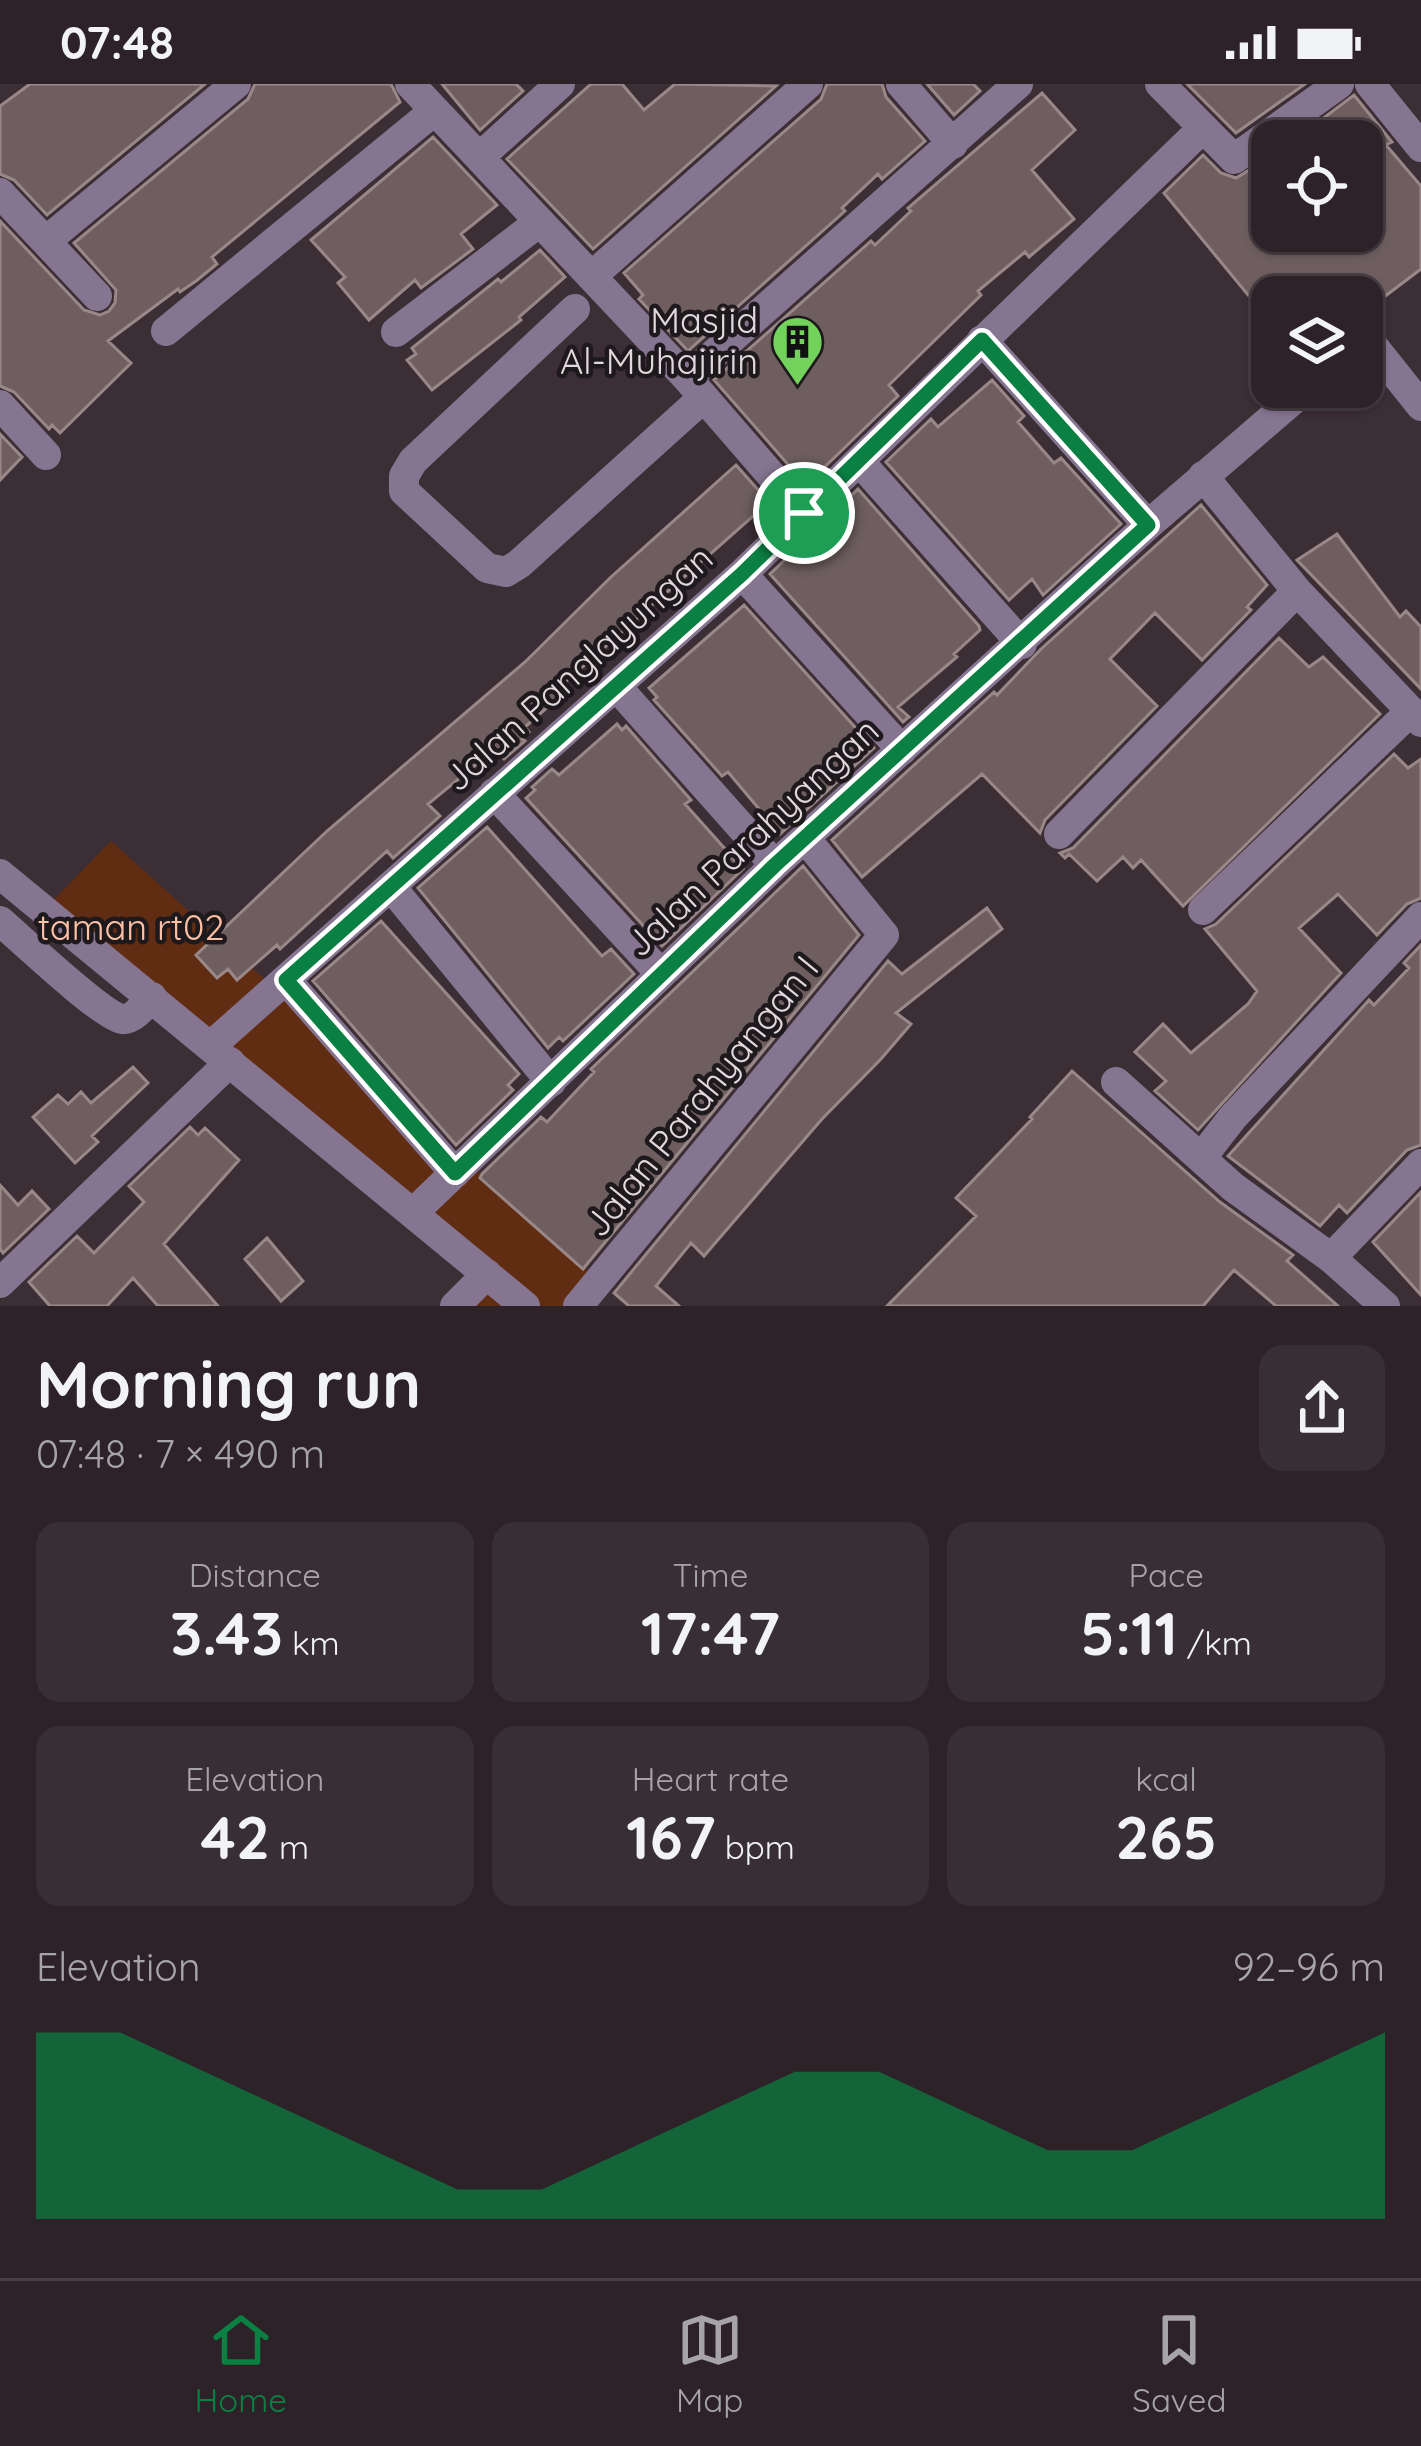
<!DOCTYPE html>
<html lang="en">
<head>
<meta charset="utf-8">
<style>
  body { margin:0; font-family:Quicksand,sans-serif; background:#382f34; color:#f1f3f6; height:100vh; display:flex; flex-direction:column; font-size:45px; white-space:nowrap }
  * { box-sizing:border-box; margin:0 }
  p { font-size:39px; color:#a6a4a8 }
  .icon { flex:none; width:66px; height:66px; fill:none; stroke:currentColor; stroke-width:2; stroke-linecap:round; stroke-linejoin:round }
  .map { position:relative; height:1222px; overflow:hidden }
  .sheet { display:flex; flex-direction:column; background:#2c2228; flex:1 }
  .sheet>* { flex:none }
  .tools { position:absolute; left:1251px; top:36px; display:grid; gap:24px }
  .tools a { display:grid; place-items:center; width:132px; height:132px; border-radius:24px; background:#2c2228; box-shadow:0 3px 9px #0004,0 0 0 3px #483f45; font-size:60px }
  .pin { position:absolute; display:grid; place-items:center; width:102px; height:102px; color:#fff; margin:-51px; border:6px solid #fff; border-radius:50%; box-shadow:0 3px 12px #0007 }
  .round { display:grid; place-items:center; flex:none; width:126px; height:126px; border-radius:24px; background:#382f34 }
  .summary { display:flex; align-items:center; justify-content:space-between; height:204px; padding:0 36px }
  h1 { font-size:66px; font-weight:800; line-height:90px }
  .metrics { display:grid; grid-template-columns:repeat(3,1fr); gap:18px; height:204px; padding:12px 36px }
  .metrics div { display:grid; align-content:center; border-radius:24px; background:#382f34; text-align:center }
  .metrics b { font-size:60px; font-weight:800 }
  .metrics small { font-size:33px; font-weight:400 }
  .metrics p { font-size:33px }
  .chart { height:336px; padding:24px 36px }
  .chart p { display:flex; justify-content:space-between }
  .chart svg { width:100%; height:216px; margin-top:12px; fill:#0b8043; opacity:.7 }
  .status { display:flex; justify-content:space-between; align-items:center; height:84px; padding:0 60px; background:#2c2228; direction:ltr }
  .status svg { height:33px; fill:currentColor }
  .dock { display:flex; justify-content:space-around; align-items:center; height:168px; border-top:3px solid #483f45; background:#2c2228; font-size:33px; color:#a6a4a8 }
  .dock a { display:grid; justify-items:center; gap:6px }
  .dock .on { color:#0b8043 }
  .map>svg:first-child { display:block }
  .green { fill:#612d12 }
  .building { fill:#6e5e5f; stroke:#9a8889; stroke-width:3 }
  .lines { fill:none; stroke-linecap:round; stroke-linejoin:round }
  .minor { stroke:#867591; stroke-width:30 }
  .route-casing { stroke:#fff; stroke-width:24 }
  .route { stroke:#0b8043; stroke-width:15 }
  .labels { text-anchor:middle; stroke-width:9; stroke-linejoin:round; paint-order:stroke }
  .poi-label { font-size:36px; fill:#e0d8dc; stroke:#1e191c; text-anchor:end }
  .street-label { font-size:36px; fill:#e0d8dc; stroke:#1e191c }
  .park-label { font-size:36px; fill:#fec1a5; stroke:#1e191c }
</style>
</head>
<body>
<div class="status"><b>07:48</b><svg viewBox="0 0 49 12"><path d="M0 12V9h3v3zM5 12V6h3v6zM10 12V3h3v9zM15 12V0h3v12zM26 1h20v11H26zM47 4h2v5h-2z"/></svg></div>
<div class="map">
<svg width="1421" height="1222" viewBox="0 0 1421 1222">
  <rect width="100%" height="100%" fill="#3b2e35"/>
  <path class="green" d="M 111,757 L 607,1204 L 594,1222 L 464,1222 L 491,1198 L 38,832 Z"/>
  <path class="building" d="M 30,0 L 205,0 L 47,131 L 14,96 L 0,90 L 0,22 Z
    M 255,0 L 391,0 L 400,18 L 212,173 L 217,180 L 196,197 L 180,208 L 178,205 L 108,257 L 131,279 L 60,349 L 52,341 L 49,345 L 14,308 L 0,302 L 0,137 L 84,226 L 100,231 L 109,227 L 115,219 L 116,206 L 74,159 L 248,15 Z
    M 442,0 L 516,0 L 523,7 L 480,46 Z
    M 591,0 L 622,0 L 644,26 L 675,0 L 776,2 L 593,165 L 507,75 Z
    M 827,0 L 882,0 L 886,13 L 925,57 L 882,95 L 878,90 L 842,124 L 845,127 L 688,267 L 639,215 L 643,211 L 624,189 L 821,15 Z
    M 927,0 L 973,0 L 980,7 L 954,31 Z
    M 1187,0 L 1305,0 L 1236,49 Z
    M 1042,9 L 1075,46 L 1032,86 L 1074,135 L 1029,173 L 1025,168 L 978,207 L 981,211 L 889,301 L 898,312 L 806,401 L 714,296 L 871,157 L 875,161 L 911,127 L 908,124 Z
    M 1354,11 L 1392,58 L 1386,61 L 1421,102 L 1421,185 L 1376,219 L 1372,213 L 1272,213 L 1272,240 L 1164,109 L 1203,71 L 1221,89 L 1236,94 L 1272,72 L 1272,147 L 1362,147 L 1362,57 L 1293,57 Z
    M 433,53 L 497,121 L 461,150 L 473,165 L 421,204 L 415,196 L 369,236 L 338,199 L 345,193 L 311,156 Z
    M 540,166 L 565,193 L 519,233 L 521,236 L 432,306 L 407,276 L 416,270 L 412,264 L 498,195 L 501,198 Z
    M 992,296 L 1024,332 L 1018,338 L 1054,379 L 1061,374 L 1121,440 L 1043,511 L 1032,495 L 1009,516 L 886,378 L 931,335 L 938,343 Z
    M 0,350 L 22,373 L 0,396 Z
    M 736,381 L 769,418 L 553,609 L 558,614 L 525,643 L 529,648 L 522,655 L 525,657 L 504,675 L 494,666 L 428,720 L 440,732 L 393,774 L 387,767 L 280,865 L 277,861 L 237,896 L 228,885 L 217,894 L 196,871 L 327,747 L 525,578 L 611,493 Z
    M 858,405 L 979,542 L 980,546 L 954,570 L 957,573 L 898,623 L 909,633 L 903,638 L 770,490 Z
    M 1201,421 L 1267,501 L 1247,523 L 1251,526 L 1202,576 L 1155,529 L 1116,569 L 1110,575 L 1157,622 L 1045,736 L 1040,749 L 982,690 L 862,793 L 832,756 L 994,608 L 997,611 L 1041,565 Z
    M 1337,450 L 1400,533 L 1406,527 L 1421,543 L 1421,605 L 1297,476 Z
    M 744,521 L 874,664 L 780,750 L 728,688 L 722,692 L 654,616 L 657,613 L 649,604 Z
    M 1279,554 L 1309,583 L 1323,573 L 1380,630 L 1183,822 L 1141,776 L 1133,784 L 1123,773 L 1097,797 L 1069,770 L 1065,774 L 1060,769 L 1073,764 Z
    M 617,640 L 622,646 L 626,642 L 691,716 L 685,720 L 743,785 L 662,862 L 526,714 L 535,706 L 532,703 L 552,685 L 559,691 Z
    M 1394,670 L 1408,684 L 1421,675 L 1421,814 L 1407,820 L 1377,851 L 1338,810 L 1299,844 L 1341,889 L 1198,1046 L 1155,1007 L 1166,997 L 1135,968 L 1163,940 L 1191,969 L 1248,920 L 1257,907 L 1205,845 L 1216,840 Z
    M 487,743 L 602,872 L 611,865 L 634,890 L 563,957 L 559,953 L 548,964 L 418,804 Z
    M 803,782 L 859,851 L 583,1185 L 480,1094 L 482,1090 L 541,1033 L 547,1038 L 594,988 L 591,985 Z
    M 987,824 L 1002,845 L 896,929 L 911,940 L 881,975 L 822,1035 L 704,1172 L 691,1159 L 656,1202 L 679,1222 L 629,1222 L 614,1209 L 888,877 L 902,890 Z
    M 381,837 L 519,990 L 508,1001 L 513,1006 L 456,1061 L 313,897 Z
    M 1421,861 L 1421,1061 L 1407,1066 L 1347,1129 L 1339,1121 L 1320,1142 L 1228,1072 L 1369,916 L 1374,921 L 1409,884 L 1404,879 Z
    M 133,983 L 148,999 L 92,1052 L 98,1058 L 75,1079 L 33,1033 L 58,1011 L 68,1020 L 81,1008 L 91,1019 Z
    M 1072,987 L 1220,1118 L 1293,1171 L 1287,1177 L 1338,1222 L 1276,1222 L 1234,1186 L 1203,1222 L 887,1222 L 976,1132 L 956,1114 L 1032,1035 L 1030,1033 Z
    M 190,1043 L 198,1051 L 205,1044 L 239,1076 L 164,1160 L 218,1222 L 158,1222 L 133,1194 L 107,1222 L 50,1222 L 29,1198 L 77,1152 L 94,1169 L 144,1118 L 129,1102 Z
    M 0,1101 L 18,1121 L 32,1107 L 49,1125 L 3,1169 L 0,1165 Z
    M 1421,1108 L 1421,1211 L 1373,1158 Z
    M 267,1154 L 303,1197 L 281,1217 L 245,1175 Z"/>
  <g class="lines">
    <path class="minor" d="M 410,0 L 687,294 L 804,429
      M 901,0 L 953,60
      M 1160,0 L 1234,75 L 1339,0
      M 1370,0 L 1421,63
      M 481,72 L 560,0
      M 0,109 L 97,212
      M 46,157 L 236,0
      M 592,192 L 808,0
      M 575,225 L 413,377 L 404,392 L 404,407 L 487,484 L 506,488 L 519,480 L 703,314
      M 166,247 L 434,27
      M 396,248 L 538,139
      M 982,256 L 1148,441
      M 1362,257 L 1366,253 L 1421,322
      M 687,294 L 1018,0
      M 0,321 L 46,371
      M 859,377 L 1022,560
      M 1203,392 L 1297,507 L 1421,638
      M 742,490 L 902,666
      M 616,602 L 775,781
      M 494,709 L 661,890
      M 1059,750 L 1297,507
      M 0,790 L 525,1222
      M 392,804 L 551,998
      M 1203,826 L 1411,627
      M 0,837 C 21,855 101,931 122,935 C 133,937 145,920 152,913
      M 286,896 L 455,1089
      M 212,961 L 742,490 L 1203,44
      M 1116,998 L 1233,1103 L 1331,1174 L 1421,1080
      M 1202,1073 L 1233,1033 L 1421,833
      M 414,1128 L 775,781 L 1148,441 L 1308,303
      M 1331,1174 L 1385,1222
      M 0,1199 L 230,978
      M 455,1222 L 487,1190
      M 578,1222 L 884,851 L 805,754"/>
  </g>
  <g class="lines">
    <defs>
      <path id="route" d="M 982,256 L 1148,441 L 775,781 L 455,1089 L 286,896 L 742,490 Z"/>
    </defs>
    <use href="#route" class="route-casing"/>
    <use href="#route" class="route"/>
  </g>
  <defs>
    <symbol id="building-pin" viewBox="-11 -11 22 30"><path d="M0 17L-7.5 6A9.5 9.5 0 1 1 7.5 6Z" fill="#73d25c" stroke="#1e191c"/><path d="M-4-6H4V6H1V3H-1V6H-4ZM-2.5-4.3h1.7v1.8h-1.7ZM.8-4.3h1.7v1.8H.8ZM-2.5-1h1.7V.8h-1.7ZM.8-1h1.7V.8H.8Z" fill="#111"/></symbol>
  </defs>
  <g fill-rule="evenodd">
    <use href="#building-pin" x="768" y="228" width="59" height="81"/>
  </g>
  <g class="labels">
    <g class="poi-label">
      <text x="758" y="249">Masjid<tspan x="758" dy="41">Al-Muhajirin</tspan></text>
    </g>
    <g class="street-label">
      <text transform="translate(578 584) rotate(-42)" y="13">Jalan Panglayungan</text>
      <text transform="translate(752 753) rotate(-43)" y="13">Jalan Parahyangan</text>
      <text transform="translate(701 1012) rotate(-51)" y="13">Jalan Parahyangan I</text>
    </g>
    <g class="park-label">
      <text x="131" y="856">taman rt02</text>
    </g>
  </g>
</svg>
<div class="tools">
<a><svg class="icon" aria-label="locate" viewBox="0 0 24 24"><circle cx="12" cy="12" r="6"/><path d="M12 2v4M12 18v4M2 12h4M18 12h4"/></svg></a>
<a><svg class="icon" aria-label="layers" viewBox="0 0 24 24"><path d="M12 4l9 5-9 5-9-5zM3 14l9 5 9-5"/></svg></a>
</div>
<div class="pin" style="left:804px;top:429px;background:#1e9e55"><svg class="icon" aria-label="arrive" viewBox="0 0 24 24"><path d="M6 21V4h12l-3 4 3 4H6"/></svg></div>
</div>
<section class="sheet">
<div class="summary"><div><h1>Morning run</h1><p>07:48 · 7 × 490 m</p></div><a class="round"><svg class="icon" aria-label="share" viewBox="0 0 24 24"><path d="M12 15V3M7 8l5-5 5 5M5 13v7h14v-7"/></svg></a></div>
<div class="metrics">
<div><p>Distance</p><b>3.43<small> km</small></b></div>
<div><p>Time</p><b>17:47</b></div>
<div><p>Pace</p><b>5:11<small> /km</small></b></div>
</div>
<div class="metrics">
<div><p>Elevation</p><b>42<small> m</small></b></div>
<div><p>Heart rate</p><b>167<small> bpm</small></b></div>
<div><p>kcal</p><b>265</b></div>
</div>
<div class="chart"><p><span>Elevation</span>92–96 m</p>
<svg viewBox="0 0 160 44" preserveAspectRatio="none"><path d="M0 44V6L10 6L20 14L30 22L40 30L50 38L60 38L70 30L80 22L90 14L100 14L110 22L120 30L130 30L140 22L150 14L160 6V44z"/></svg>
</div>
</section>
<nav class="dock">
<a class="on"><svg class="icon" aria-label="home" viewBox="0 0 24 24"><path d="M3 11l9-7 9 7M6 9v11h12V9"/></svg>Home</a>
<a><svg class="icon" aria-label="map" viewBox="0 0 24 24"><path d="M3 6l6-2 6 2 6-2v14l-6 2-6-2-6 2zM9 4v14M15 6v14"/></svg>Map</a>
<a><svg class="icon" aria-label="saved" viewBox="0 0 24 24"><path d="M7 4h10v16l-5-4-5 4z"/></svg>Saved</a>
</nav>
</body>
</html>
